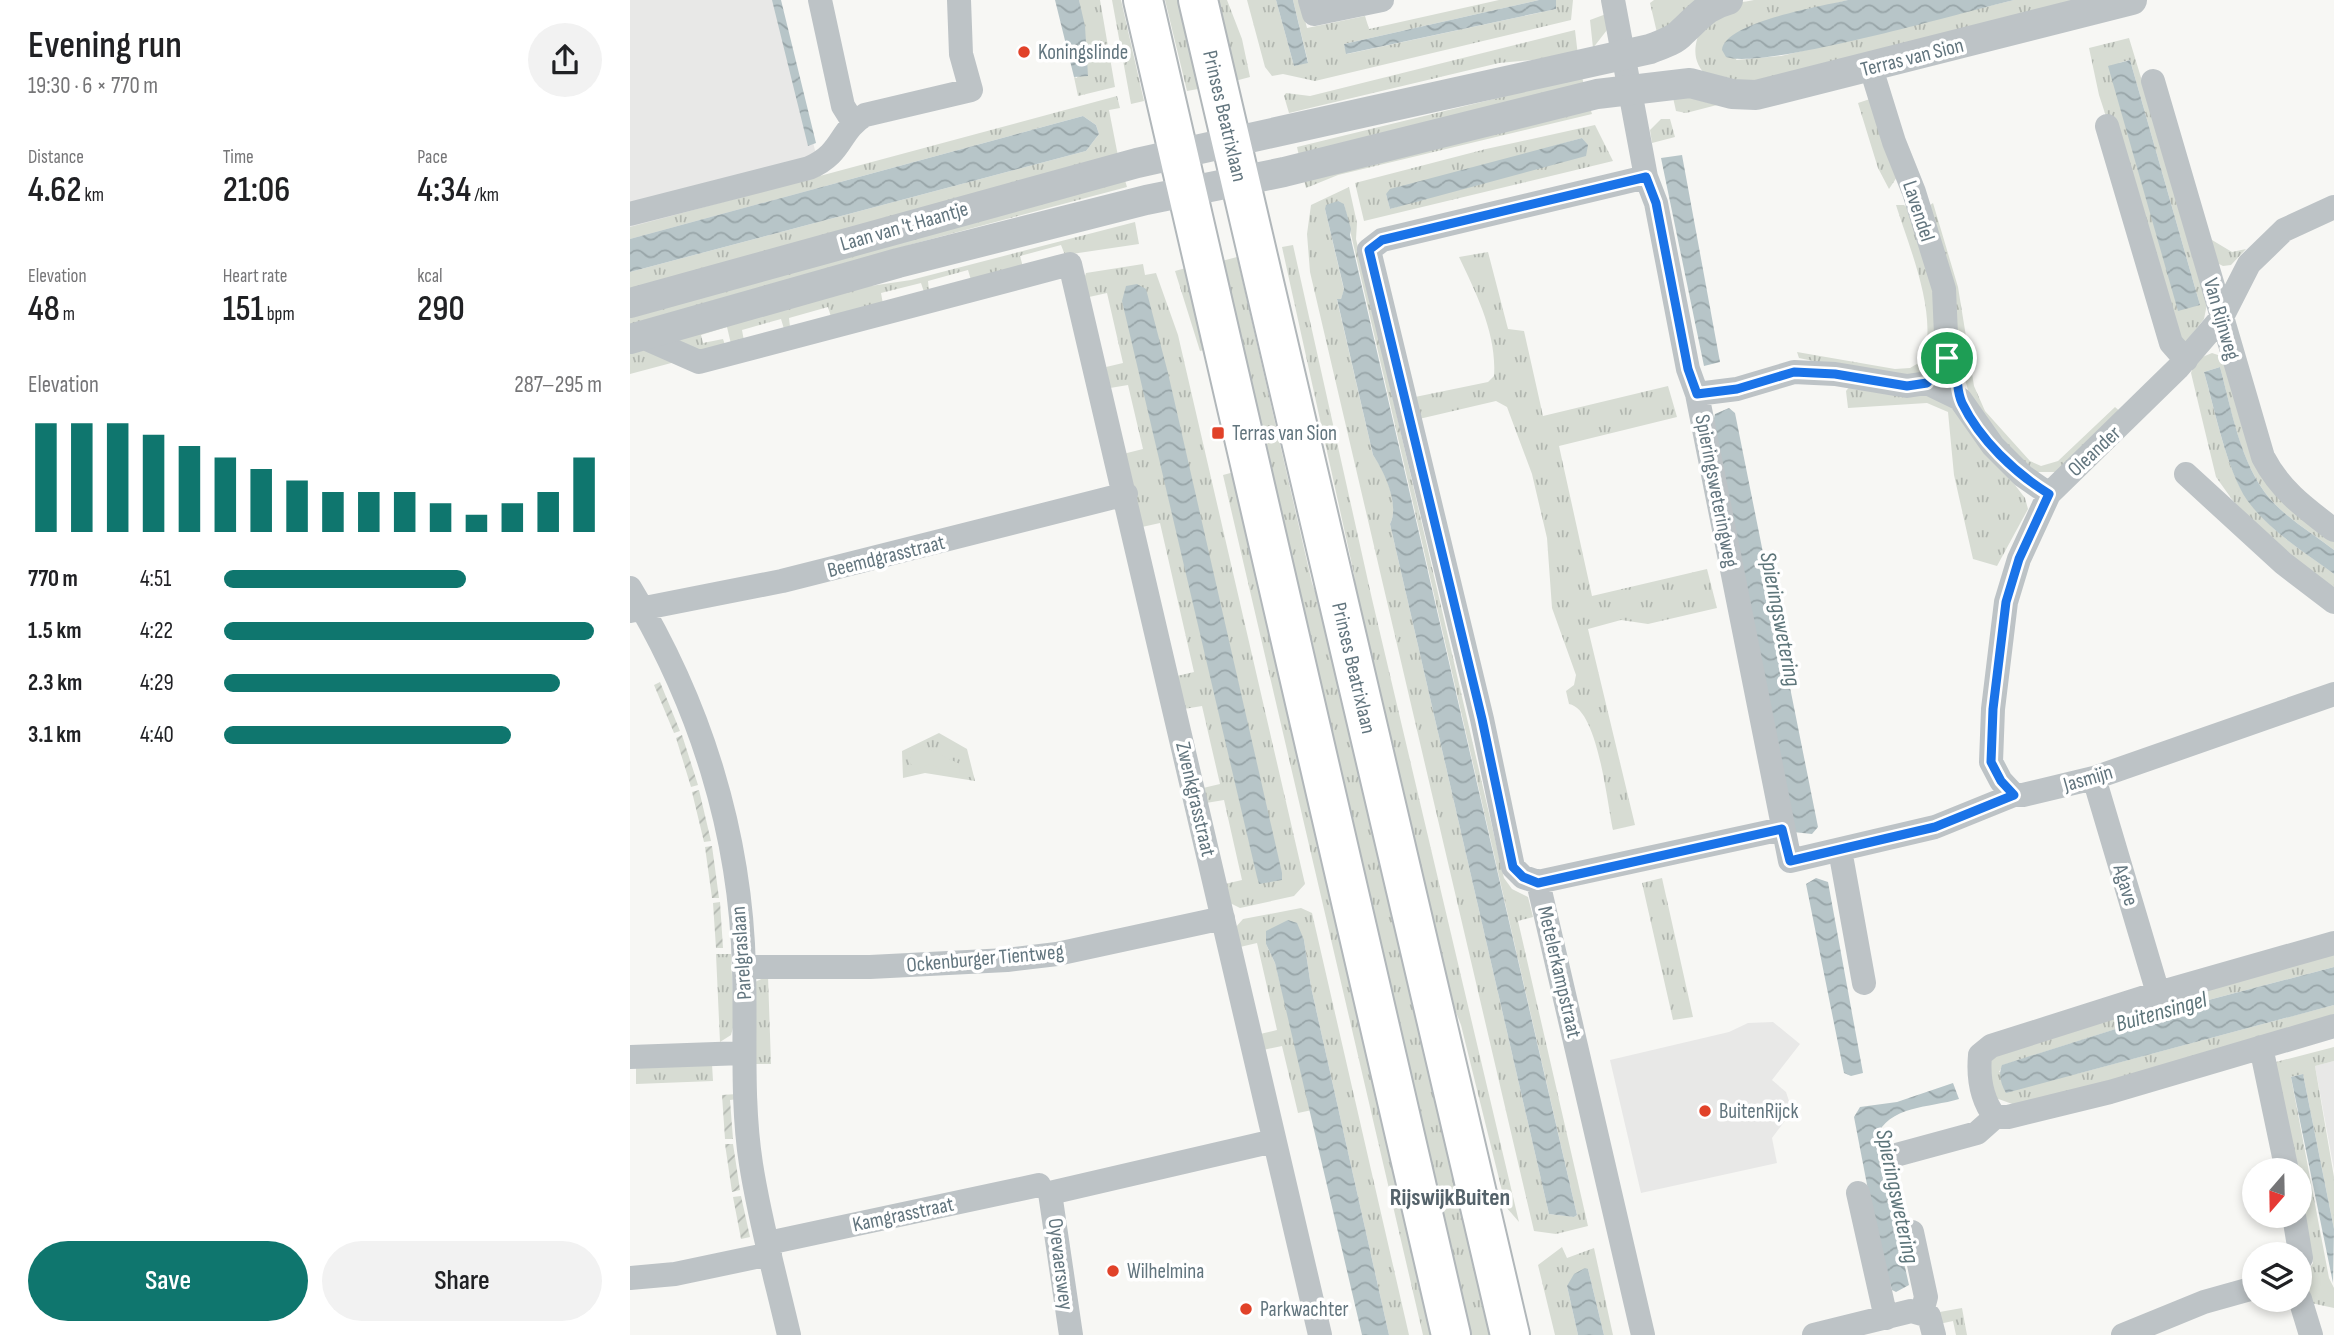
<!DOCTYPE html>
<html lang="en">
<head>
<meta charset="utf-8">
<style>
  body { margin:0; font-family:"Sofia Sans Condensed",sans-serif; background:#f2f2f2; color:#202124; height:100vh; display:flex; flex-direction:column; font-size:26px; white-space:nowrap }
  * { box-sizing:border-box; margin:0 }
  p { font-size:23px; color:#757577 }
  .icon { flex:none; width:38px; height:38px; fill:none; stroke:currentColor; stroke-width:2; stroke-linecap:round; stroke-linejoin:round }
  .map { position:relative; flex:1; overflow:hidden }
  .details { display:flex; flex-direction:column; background:#fff; width:630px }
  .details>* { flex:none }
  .needle { width:46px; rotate:200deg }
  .tools { position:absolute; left:1612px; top:1158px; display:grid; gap:14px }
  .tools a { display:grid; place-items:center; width:70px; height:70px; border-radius:50%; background:#fff; box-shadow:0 4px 10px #0003; font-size:35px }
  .pin { position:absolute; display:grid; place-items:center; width:60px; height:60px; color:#fff; margin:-30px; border:4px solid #fff; border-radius:50%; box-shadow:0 2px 7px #0007 }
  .round { display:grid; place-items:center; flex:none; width:74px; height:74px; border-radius:37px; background:#f2f2f2 }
  .overview { display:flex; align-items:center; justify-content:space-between; height:119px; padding:0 28px }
  h1 { font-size:38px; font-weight:600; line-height:52px }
  .figures { display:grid; grid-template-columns:repeat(3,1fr); gap:10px; height:119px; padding:7px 28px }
  .figures div { display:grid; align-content:center }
  .figures b { font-size:35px; font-weight:600 }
  .figures small { font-size:19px; font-weight:400 }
  .figures p { font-size:19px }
  .chart { height:196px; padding:14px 28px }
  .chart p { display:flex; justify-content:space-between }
  .chart svg { width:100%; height:126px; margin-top:7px; stroke:#0f766e; stroke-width:6 }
  .cta { display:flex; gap:14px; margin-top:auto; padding:14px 28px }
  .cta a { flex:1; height:80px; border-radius:42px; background:#0f766e; color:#fff; font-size:28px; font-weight:600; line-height:80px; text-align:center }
  .cta a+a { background:#f2f2f2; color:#202124 }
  ul { padding:0 28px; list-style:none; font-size:23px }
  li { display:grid; grid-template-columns:112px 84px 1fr; align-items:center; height:52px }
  li i { height:18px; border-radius:9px; background:#0f766e }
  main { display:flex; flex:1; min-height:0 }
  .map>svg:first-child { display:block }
  .built { fill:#e8e8e7 }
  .grass { fill:url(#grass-tufts); fill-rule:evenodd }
  .park { fill:#d7dcd3 }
  .garden { fill:url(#garden-furrows) }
  .water { fill:url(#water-waves) }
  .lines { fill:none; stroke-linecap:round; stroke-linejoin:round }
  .primary-casing { stroke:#b1b7ba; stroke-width:42 }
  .minor { stroke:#bdc3c6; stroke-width:24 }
  .tertiary { stroke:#bdc3c6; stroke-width:30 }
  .primary { stroke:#fff; stroke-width:38 }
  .route-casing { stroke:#fff; stroke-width:14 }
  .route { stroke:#1a73e8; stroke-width:9 }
  .poi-dot { fill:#e14229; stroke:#fff; stroke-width:2.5 }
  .labels { text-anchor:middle; stroke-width:7; stroke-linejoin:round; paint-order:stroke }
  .poi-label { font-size:21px; fill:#62757e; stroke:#fff; text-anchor:start }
  .street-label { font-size:21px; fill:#62757e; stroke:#fff }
  .water-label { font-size:23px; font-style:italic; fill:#5d757a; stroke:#fff }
  .quarter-label { font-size:24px; font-weight:bold; fill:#54626a; stroke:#fff }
</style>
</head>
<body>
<main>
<section class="details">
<div class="overview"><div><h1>Evening run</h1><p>19:30 · 6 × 770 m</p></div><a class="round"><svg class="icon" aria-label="share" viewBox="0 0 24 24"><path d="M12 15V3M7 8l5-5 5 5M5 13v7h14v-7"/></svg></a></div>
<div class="figures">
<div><p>Distance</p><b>4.62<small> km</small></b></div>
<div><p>Time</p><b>21:06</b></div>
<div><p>Pace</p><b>4:34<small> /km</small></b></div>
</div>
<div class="figures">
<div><p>Elevation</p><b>48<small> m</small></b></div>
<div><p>Heart rate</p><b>151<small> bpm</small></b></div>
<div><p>kcal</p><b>290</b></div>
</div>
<div class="chart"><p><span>Elevation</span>287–295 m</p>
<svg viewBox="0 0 160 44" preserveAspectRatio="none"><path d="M5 44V6M15 44V6M25 44V6M35 44V10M45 44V14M55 44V18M65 44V22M75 44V26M85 44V30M95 44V30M105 44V30M115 44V34M125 44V38M135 44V34M145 44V30M155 44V18"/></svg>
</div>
<ul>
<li><b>770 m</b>4:51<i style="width:64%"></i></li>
<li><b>1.5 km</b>4:22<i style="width:98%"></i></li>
<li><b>2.3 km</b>4:29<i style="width:89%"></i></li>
<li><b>3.1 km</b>4:40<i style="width:76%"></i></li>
</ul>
<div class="cta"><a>Save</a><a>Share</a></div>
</section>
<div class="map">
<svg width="1704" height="1335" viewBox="0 0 1704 1335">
  <defs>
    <pattern id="grass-tufts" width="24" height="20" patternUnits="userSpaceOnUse" patternTransform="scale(1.75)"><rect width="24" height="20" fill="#d7dcd3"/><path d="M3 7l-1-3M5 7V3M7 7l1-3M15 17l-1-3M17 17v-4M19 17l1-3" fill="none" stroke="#b2b7b0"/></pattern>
    <pattern id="garden-furrows" width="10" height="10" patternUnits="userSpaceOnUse" patternTransform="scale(1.75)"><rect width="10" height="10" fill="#d7dcd3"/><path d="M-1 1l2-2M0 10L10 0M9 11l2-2" fill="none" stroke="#b2b7b0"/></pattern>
    <pattern id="water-waves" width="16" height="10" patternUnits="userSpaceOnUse" patternTransform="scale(1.75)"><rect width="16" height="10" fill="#b7c5c8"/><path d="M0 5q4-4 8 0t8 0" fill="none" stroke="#98a5a8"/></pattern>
  </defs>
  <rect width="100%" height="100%" fill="#f7f7f4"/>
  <path class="built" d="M 0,0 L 148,0 L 198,203 L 0,255 Z
    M 1143,1022 L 1170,1044 L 1142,1080 L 1156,1092 L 1160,1104 L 1157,1118 L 1142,1138 L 1147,1163 L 1011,1193 L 980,1060 L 1099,1032 L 1118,1023 Z
    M 1704,1061 L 1704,1170 L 1685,1066 Z"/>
  <path class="grass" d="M 449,0 L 470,0 L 485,87 L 448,96 L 444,77 L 447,78 L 456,47 Z
    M 482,0 L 491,0 L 514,101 L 501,104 Z
    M 535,0 L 558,0 L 579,87 L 557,91 Z
    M 584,0 L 597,0 L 612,39 L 620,77 L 601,82 Z
    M 617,0 L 646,0 L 664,66 L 678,62 L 663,0 L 670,0 L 677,28 L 735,16 L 739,29 L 869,0 L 909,0 L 714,44 L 717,54 L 926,9 L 926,0 L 943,0 L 941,20 L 685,81 L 653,74 L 642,76 L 635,67 Z
    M 1024,0 L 1069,0 L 1028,37 L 1020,3 Z
    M 1124,0 L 1218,0 L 1120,26 L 1106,60 L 1151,56 L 1384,0 L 1493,0 L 1120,85 C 1109,83 1087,82 1078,76 C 1053,58 1069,20 1092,8 C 1101,3 1114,2 1124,0 Z
    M 976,14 L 977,30 L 963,48 L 960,20 Z
    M 945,30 L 948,56 L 869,63 L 659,113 L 654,96 L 656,93 L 680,96 Z
    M 1499,38 L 1578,299 L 1574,319 L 1555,343 L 1550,341 L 1469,95 L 1459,48 ZM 1499,60 L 1500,60 L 1570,305 L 1489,63 Z
    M 951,72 L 955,90 L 669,156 L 667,147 L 876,96 Z
    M 1042,93 L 1087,105 L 1056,113 L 1046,111 Z
    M 487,96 L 490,108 L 479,110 L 488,156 L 0,294 L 0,272 L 456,151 L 469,134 L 466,125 L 453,116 L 0,239 L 0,227 Z
    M 1240,99 L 1267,177 L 1259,189 L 1248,168 L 1228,103 Z
    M 958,101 L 962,114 L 708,175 L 676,188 L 673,176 Z
    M 1031,119 L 1040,119 L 1045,137 L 1022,143 L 1020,130 Z
    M 965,125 L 983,161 L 734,221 L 725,183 L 856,149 ZM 952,138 L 958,146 L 760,209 L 756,194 Z
    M 494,177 L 497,187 L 279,245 L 203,274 L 0,329 L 0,318 Z
    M 719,187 L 727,223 L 726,239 L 874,878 L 882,889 L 898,897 L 903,917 L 888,921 L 958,1226 L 926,1234 L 904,1231 L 680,272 L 677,234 L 681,205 ZM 714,204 L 947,1215 L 944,1217 L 919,1214 L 760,524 C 770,505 755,471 743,455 L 707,300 L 711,299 L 714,290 L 695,209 Z
    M 1303,203 L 1328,287 L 1344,386 L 1355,411 L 1400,461 L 1411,466 L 1428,461 L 1485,407 L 1493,414 L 1428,472 L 1397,472 L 1340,397 L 1328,355 L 1297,207 Z
    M 1266,205 L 1274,205 L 1280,210 L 1301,269 L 1313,343 L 1292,376 L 1258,377 L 1169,358 L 1167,352 L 1265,369 L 1280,368 L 1292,361 C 1310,318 1279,247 1266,205 Z
    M 505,222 L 509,244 L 435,255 L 431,245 L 390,256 L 393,267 L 341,280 L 338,270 L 298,281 L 299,291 L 294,292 L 291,283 L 251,293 L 253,304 L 201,317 L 198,307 L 159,318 L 160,327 L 154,329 L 151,319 L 112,330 L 114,341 L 101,344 L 97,327 L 71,335 L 73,343 L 93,339 L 95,345 L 70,350 L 34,336 L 200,292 L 281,280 Z
    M 1582,240 L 1602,252 L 1616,249 L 1601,265 L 1593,266 L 1583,261 Z
    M 663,245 L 742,599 L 889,1222 L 876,1207 L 831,1025 L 802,951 L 731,644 L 724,574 L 652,247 Z
    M 858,252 L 878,329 L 894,331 L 913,416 L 1038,386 L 1047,417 L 929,446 L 962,596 L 1077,569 L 1087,608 L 1018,624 L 991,620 L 958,629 L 1005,825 L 983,830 C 977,803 968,709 939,704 L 936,691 L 944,685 L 946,675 L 922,608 L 917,538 L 902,474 L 877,407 L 866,401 L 789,419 L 785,397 L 858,382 L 864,376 C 867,334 846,293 829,257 Z
    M 607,257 L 682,583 L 713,668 L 867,1335 L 836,1335 L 588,262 Z
    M 513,264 L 515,275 L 526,273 L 548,335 L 675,884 L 664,896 L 610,908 L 598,902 L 595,884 L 612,880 L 594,800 L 576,803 L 573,788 L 590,784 L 572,706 L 554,709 L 547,676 L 564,672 L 530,523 L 512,527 L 493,454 L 513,449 L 498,385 L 480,388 L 476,367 L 493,363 L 477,293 L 459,297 L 454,279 L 456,273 Z
    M 563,266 L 578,349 L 570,351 L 545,271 Z
    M 0,347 L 43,358 L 45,362 L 0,374 Z
    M 1582,353 L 1591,356 L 1628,458 L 1704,537 L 1704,550 C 1683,534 1658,519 1640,499 C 1610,463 1602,412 1590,367 L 1574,372 C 1584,407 1597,472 1618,500 C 1639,531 1675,552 1704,574 L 1704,592 L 1621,526 L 1586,477 L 1561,373 L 1565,360 Z
    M 1221,385 L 1301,396 L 1321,402 L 1395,498 L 1398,509 L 1367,566 L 1343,559 L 1324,475 L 1318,412 L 1297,403 L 1218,408 L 1216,391 Z
    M 608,471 L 811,1335 L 793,1335 L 593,475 Z
    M 309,733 L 337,749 L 345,781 L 295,773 L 273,778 L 272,751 Z
    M 1032,878 L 1063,1017 L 1043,1020 L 1012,883 Z
    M 671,908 L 682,913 L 779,1335 L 759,1335 L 681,987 L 674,940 L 636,931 L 636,944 L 645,963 L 682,1110 L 668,1113 L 652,1046 L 633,1050 L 630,1034 L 647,1030 L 627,943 L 610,947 L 605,928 L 613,919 Z
    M 1704,953 L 1704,967 L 1571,1002 L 1373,1065 L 1369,1072 L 1446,1074 L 1704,1005 L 1704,1019 L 1477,1084 L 1385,1105 L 1363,1097 L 1359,1060 L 1366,1052 Z
    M 86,954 L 101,954 L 104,1024 L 101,1035 L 90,1042 Z
    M 138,976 L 141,1064 L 125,1064 L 125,982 Z
    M 1704,1047 L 1704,1061 L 1685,1066 L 1704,1177 L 1704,1229 L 1673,1074 L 1661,1077 L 1699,1278 L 1704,1288 L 1704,1308 L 1681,1303 L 1673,1279 L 1683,1263 L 1670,1194 L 1670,1171 L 1665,1171 L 1642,1063 Z
    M 82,1064 L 83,1081 L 6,1084 L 6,1068 Z
    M 932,1247 L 937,1258 L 964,1248 L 983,1335 L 974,1335 L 958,1269 L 937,1286 L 948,1335 L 925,1335 L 908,1265 Z
    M 1332,1308 L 1337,1335 L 1326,1335 L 1323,1321 L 1309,1324 L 1304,1313 Z"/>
  <path class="park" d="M 289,745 L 330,764 L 329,773 L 322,775 L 301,764 L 285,770 L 279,761 L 283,749 Z"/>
  <path class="garden" d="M 30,682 L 50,731 L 44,733 L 24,685 Z
    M 52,735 L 68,785 L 61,787 L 46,738 Z
    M 69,790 L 81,841 L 74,842 L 62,792 Z
    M 82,846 L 89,898 L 82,898 L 75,847 Z
    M 90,902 L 93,948 L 86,948 L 83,903 Z
    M 107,1094 L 108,1099 L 100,1100 L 103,1139 L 95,1139 L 92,1095 Z
    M 95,1144 L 103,1144 L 110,1190 L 102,1192 Z
    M 111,1196 L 120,1237 L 111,1239 L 103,1197 Z"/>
  <path class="water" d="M 142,0 L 151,0 L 186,143 L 178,146 Z
    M 425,0 L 449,0 L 455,26 L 458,76 L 444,77 Z
    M 646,0 L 663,0 L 678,63 L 664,66 Z
    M 909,0 L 926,0 L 926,9 L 716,54 L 714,44 Z
    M 1218,0 L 1384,0 C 1333,12 1134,70 1096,57 L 1092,50 C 1094,22 1193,6 1218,0 Z
    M 1500,60 L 1570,305 L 1548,311 L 1478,66 Z
    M 453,116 L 466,125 L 469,134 L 456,151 L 0,272 L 0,239 Z
    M 952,138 L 958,145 L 956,156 L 760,209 L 756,194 L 760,189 Z
    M 1052,155 L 1090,362 L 1074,366 L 1031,158 Z
    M 708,201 L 714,204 L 721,229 L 720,235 L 947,1215 L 944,1217 L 919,1214 L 760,524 C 770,505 754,471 743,455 L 707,299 L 711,299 L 714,289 L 695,209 L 696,205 Z
    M 507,284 L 516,289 L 538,373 L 652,873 L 652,880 L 629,884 L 627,877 L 492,301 L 496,286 Z
    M 1590,367 C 1602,411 1610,463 1640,499 C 1658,519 1683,534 1704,550 L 1704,574 C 1675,552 1639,531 1617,500 C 1597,471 1584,407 1574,372 Z
    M 1099,408 L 1105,413 L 1188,827 L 1182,834 L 1163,832 L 1082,426 L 1085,414 Z
    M 1186,878 L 1198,882 L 1233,1073 L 1221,1076 L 1214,1073 L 1176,884 Z
    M 658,920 L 667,923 L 674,940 L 681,987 L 759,1335 L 732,1335 L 645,963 L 636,944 L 636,931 Z
    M 1704,967 L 1704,1005 L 1376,1093 C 1371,1084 1368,1075 1372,1065 L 1571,1002 Z
    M 1673,1074 L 1704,1229 L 1703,1283 L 1661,1077 Z
    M 1323,1083 L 1329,1099 C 1300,1108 1258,1105 1246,1138 L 1279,1285 L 1266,1292 L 1262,1290 L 1249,1247 L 1224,1117 L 1230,1107 L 1267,1102 Z
    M 955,1268 L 958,1269 L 974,1335 L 948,1335 L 937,1286 L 944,1274 Z"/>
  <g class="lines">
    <defs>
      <g id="primary">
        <path d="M 513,0 L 821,1335"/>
        <path id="s1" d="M 568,0 L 880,1335"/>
      </g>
    </defs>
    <use href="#primary" class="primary-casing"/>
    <path class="minor" d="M 190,0 L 213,106 L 223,122
      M 680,0 L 684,14 L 752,0
      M 983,0 L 1016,177 L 1026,203 L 1058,369 L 1067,394 L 1160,861 L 1305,827 L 1384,795 L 1393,795 L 1464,778 L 1704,694
      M 1241,68 L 1264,142 L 1284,192 L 1314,289 L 1317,358 L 1297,383
      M 1523,81 L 1633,457 C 1650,490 1675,508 1704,530
      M 1477,126 L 1541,343 L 1556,360
      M 0,214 L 179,168 C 214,153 208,131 235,115 L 341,90 L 331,54 L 329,0
      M 10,336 L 69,362 L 440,264 L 690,1335
      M 1297,383 L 1330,399 L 1363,446 L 1393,476 L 1419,494
      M 1067,394 L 1107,389 L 1164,372 L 1205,374 L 1277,386 L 1297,383
      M 1556,474 L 1653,563 L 1704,602
      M 0,588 C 70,703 111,833 114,969 C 116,1034 111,1100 121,1164 C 130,1222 146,1279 159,1335
      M 0,611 L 152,581 L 496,494
      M 1464,778 L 1528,993
      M 1384,795 L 1371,781 L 1361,762 L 1363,709 L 1376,602 L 1389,559 L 1419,494 L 1548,368 L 1592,317 L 1619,264 L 1654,230 L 1704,207
      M 1210,850 L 1234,983
      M 908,882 L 1152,829
      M 1704,943 L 1528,993 L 1361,1046 L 1350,1055 C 1348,1077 1352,1100 1365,1117 L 1378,1117 L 1480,1092 L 1704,1026
      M 114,967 L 240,967 L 377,960 L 427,954 L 593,918
      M 1631,1047 L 1657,1171
      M 0,1057 L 114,1053
      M 1266,1155 L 1347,1133 L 1365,1117
      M 1228,1193 L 1256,1318
      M 1664,1216 L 1671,1258
      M 1282,1232 L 1296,1297 L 1292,1312
      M 138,1243 L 409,1185
      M 0,1278 L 45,1274 L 140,1254
      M 1670,1299 L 1681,1335
      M 441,1335 L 420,1193 L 644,1141
      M 1013,1335 L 908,882 L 893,877 L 883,867 L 852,719 L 739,250 L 752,240 L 1016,177
      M 1184,1335 L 1281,1311 L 1299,1316 L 1304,1335
      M 1493,1335 L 1574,1302 L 1624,1288"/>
    <path class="tertiary" d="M 0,303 L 507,163 L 1020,49 C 1030,45 1044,41 1051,33 C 1068,18 1075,6 1098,0
      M 0,339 L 268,263 L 516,200 L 654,172 L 967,94 L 1060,83 L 1102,94 L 1126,95 L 1502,0"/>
    <use href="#primary" class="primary"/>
  </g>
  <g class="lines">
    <defs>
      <path id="route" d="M 1016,177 L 1026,203 L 1058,369 L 1067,394 L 1107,389 L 1164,372 L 1205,374 L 1277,386 L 1297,383 L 1317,358 C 1332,375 1324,385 1332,403 C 1350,440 1385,473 1419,494 L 1389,559 L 1376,602 L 1363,709 L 1361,762 L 1371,781 L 1384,795 L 1305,827 L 1160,861 L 1152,829 L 908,883 L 893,877 L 883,867 L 852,719 L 739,250 L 752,240 Z"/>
    </defs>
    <use href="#route" class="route-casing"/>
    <use href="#route" class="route"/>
  </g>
  <g class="poi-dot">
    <circle cx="394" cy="52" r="7"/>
    <rect x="581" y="426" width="14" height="14" rx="3.5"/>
    <circle cx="1075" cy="1111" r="7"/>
    <circle cx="483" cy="1271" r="7"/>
    <circle cx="616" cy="1309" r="7"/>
  </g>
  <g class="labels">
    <g class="poi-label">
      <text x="408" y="59">Koningslinde</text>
      <text x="602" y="440">Terras van Sion</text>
      <text x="1089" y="1118">BuitenRijck</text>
      <text x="497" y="1278">Wilhelmina</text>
      <text x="630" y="1316">Parkwachter</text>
    </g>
    <g class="street-label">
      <text transform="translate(1282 57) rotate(-14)" y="7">Terras van Sion</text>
      <text dy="7" stroke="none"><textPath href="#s1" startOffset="119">Prinses Beatrixlaan</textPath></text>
      <text transform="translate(1289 211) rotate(72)" y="7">Lavendel</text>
      <text transform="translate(274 226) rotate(-16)" y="7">Laan van 't Haantje</text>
      <text transform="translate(1592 319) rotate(74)" y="7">Van Rijnweg</text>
      <text transform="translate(1464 451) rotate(-43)" y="7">Oleander</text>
      <text transform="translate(1087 491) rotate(79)" y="7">Spieringsweteringweg</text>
      <text transform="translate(256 556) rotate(-14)" y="7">Beemdgrasstraat</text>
      <text dy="7" stroke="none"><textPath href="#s1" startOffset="686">Prinses Beatrixlaan</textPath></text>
      <text transform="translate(1458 778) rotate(-16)" y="7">Jasmijn</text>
      <text transform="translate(566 799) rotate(77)" y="7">Zwenkgrasstraat</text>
      <text transform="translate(1496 885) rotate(73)" y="7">Agave</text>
      <text transform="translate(111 953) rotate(-94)" y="7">Parelgraslaan</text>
      <text transform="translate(355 958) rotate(-5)" y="7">Ockenburger Tientweg</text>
      <text transform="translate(930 972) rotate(77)" y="7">Metelerkampstraat</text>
      <text transform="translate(273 1214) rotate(-12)" y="7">Kamgrasstraat</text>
      <text transform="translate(431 1264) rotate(83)" y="7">Oyevaerswey</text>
    </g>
    <g class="water-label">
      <text transform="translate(1151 619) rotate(79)" y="8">Spieringswetering</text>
      <text transform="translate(1531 1011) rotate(-16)" y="8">Buitensingel</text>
      <text transform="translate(1268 1196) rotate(78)" y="8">Spieringswetering</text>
    </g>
    <g class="quarter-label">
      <text x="820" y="1205">RijswijkBuiten</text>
    </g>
  </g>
</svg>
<div class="tools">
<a><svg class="needle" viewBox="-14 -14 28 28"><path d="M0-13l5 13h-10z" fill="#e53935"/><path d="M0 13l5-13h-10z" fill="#757577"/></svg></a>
<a><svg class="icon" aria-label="layers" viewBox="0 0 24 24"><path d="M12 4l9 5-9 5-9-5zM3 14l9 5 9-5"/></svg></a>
</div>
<div class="pin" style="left:1317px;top:358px;background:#1e9e55"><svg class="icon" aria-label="arrive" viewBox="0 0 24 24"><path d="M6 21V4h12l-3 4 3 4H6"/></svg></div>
</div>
</main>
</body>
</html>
